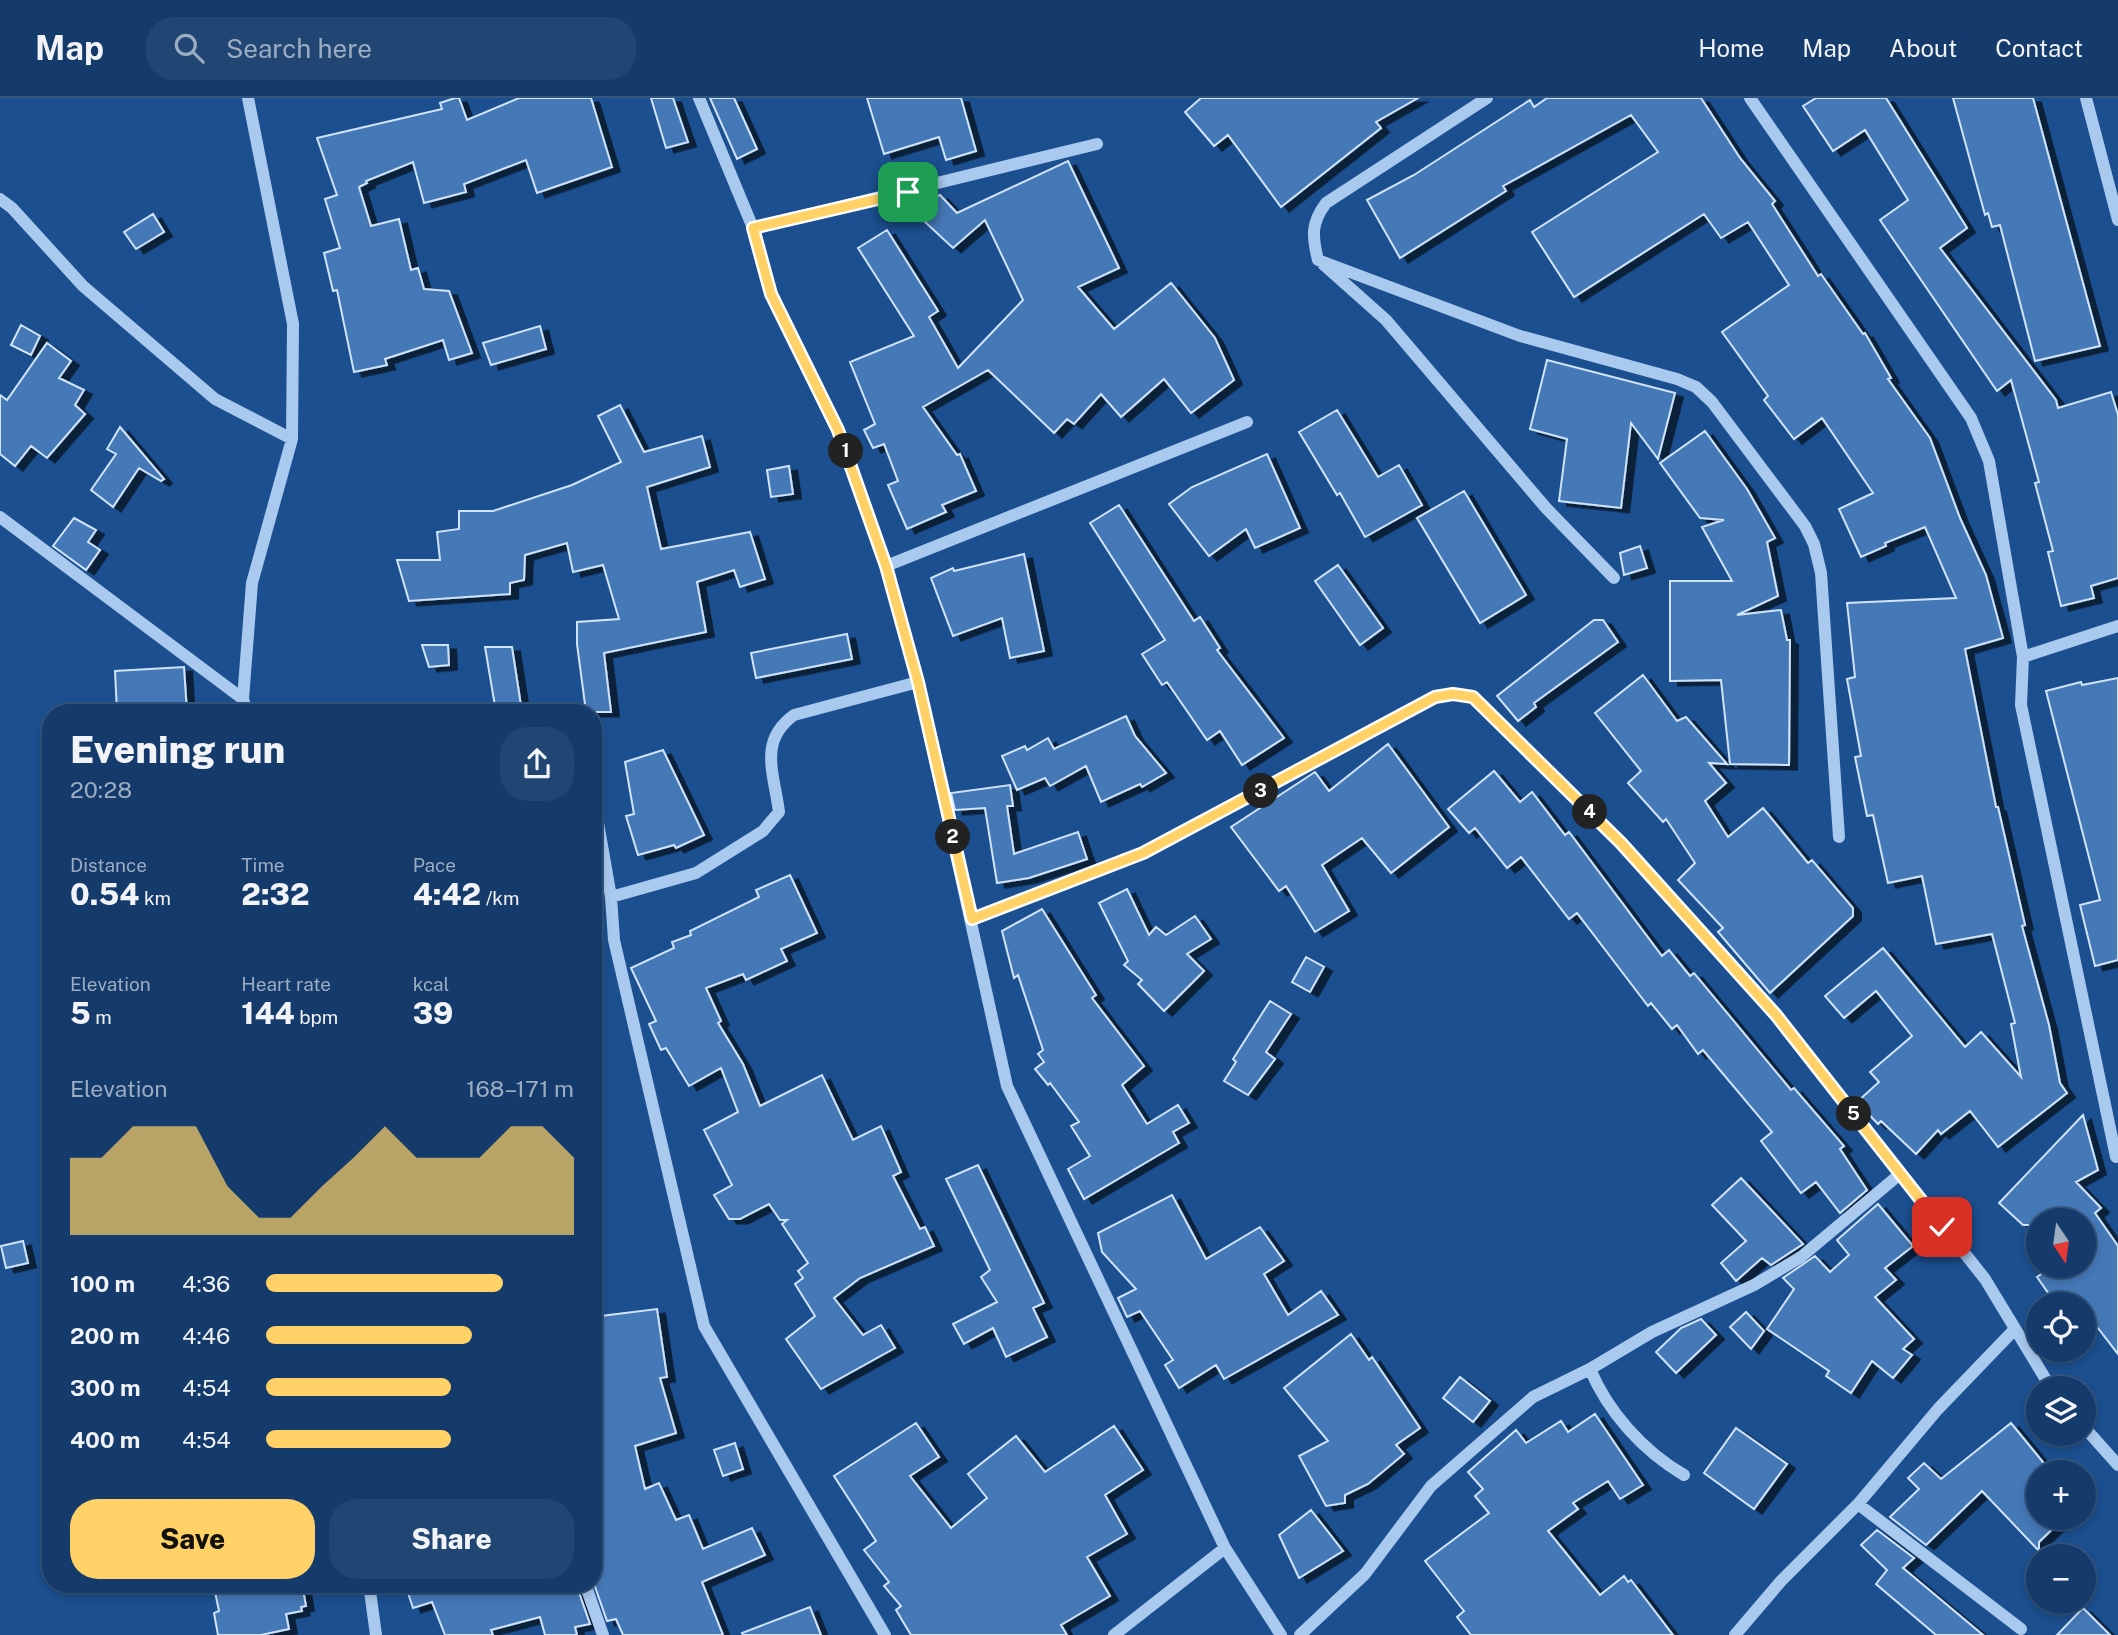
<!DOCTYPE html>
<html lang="en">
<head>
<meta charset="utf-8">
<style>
  body { margin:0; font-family:"Public Sans",sans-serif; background:#214673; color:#f1f3f6; height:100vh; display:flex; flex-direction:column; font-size:26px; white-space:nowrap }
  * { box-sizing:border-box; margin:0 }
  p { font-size:23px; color:#9dadc1 }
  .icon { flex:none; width:38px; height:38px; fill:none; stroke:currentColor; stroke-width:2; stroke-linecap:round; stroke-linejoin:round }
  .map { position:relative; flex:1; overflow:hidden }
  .details { position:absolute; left:42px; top:606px; width:560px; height:889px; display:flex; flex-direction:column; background:#143b6b; border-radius:28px; box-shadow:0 4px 10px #0003,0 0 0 2px #33557e }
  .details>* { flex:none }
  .needle { width:46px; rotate:167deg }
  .fabs { position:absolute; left:2026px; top:1110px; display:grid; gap:14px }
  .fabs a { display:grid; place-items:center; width:70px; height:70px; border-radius:50%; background:#143b6b; box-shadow:0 4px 10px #0003,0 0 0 2px #33557e; font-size:35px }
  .pin { position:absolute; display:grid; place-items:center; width:60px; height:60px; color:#fff; margin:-30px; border-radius:14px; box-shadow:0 4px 10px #0006 }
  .km { position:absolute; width:35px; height:35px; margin:-18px; border-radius:50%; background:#222; color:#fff; font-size:19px; line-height:35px; text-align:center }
  .round { display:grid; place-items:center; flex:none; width:74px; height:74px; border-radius:28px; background:#214673 }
  .headline { display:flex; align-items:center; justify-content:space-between; height:119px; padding:0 28px }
  h1 { font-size:38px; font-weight:800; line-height:52px }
  .metrics { display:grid; grid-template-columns:repeat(3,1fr); gap:10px; height:119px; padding:7px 28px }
  .metrics div { display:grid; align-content:center }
  .metrics b { font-size:30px; font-weight:800 }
  .metrics small { font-size:19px; font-weight:400 }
  .metrics p { font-size:19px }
  .chart { height:196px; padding:14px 28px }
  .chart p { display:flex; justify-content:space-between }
  .chart svg { width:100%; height:126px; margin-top:7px; fill:#ffd166; opacity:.7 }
  .action { display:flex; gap:14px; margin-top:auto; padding:14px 28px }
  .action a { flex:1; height:80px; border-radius:28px; background:#ffd166; color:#111; font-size:28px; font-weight:800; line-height:80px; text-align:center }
  .action a+a { background:#214673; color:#f1f3f6 }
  ul { padding:0 28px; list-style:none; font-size:23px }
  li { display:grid; grid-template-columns:112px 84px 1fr; align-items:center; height:52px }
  li i { height:18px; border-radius:9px; background:#ffd166 }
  header { display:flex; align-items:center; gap:42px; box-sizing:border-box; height:98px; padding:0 35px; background:#143b6b; border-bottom:2px solid #33557e }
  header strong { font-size:33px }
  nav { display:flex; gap:38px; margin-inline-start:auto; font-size:24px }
  .search { width:490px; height:63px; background:#214673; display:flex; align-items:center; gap:18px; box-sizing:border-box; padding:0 24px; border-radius:28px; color:#9dadc1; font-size:26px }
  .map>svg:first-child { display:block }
  .building { fill:#4478b7; stroke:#cfe3fa; stroke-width:2; filter:url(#shadow) }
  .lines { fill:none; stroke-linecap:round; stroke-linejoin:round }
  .minor { stroke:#a9c9ee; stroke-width:12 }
  .route-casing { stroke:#fff; stroke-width:14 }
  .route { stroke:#ffd166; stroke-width:9 }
</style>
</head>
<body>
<header>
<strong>Map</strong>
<div class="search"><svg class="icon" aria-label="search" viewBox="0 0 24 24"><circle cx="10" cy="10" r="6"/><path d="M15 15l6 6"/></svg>Search here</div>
<nav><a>Home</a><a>Map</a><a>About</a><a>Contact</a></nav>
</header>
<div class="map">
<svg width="2118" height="1537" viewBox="0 0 2118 1537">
  <defs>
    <filter id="shadow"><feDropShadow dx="8" dy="4.5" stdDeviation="0" flood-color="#0009"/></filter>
  </defs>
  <rect width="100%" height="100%" fill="#1b4f8f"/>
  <path class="building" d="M 455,0 L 459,0 L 467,22 L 519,0 L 591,0 L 612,69 L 537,95 L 526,62 L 464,86 L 466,94 L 424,105 L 413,64 L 366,83 L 367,85 L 359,89 L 371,128 L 399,121 L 411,172 L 418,170 L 424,191 L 449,193 L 472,255 L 449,262 L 443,242 L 385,261 L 387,267 L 354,274 L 337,192 L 333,193 L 324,155 L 340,150 L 325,101 L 337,97 L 317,40 L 442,11 L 440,5 Z
    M 651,0 L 673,0 L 688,44 L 666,50 Z
    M 710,0 L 734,0 L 757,51 L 737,61 Z
    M 867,0 L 961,0 L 976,53 L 946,62 L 939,39 L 884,56 Z
    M 1201,0 L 1418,0 L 1376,24 L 1381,30 L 1281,109 L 1228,37 L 1214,48 L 1185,14 Z
    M 1547,0 L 1701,0 L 1740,60 L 1775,103 L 1772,106 L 1818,178 L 1821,176 L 1863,236 L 1865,235 L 1891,280 L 1888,281 L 1930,340 L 1960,420 L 1986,477 L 2003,540 L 1965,551 L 1996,709 L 1998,709 L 2025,827 L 2022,828 L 2049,927 L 2060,985 L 2067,995 L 1998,1049 L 1970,1013 L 1941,1036 L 1938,1032 L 1916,1056 L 1881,1023 L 1878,1026 L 1857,1004 L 1879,984 L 1870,974 L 1912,938 L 1876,893 L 1844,920 L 1825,898 L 1883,850 L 1965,949 L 1981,934 L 2021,979 L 2011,926 L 2015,925 L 1992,836 L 1936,846 L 1922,778 L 1888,785 L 1873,717 L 1867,718 L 1855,659 L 1861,658 L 1847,581 L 1855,579 L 1847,505 L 1956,500 L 1925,429 L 1885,445 L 1886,448 L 1861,459 L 1839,411 L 1873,395 L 1822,320 L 1794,341 L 1764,302 L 1768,298 L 1722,234 L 1789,187 L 1748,124 L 1721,140 L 1704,116 L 1574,199 L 1532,134 L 1658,54 L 1631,17 L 1503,88 L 1506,93 L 1400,160 L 1367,102 L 1414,77 L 1530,2 L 1534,9 Z
    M 1816,0 L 1886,0 L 1967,130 L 1940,150 L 2056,302 L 2058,310 L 2111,294 L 2118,317 L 2118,480 L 2091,488 L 2094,500 L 2061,508 L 2048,454 L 2053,453 L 2035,385 L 2039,384 L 2011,282 L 1997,293 L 1880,122 L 1908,102 L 1865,32 L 1833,53 L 1803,8 Z
    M 1953,0 L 2033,0 L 2100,248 L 2035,263 L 2000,127 L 1992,129 L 1988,115 L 1985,117 Z
    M 1068,63 L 1119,170 L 1078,189 L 1114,231 L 1171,185 L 1215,240 L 1234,282 L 1191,315 L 1164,281 L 1121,319 L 1101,296 L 1074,326 L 1067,321 L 1054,335 L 988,272 L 923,309 L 957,357 L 960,356 L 976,393 L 942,407 L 946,414 L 907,431 L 888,387 L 898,383 L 884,346 L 873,350 L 864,332 L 875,326 L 850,264 L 914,238 L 858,150 L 887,132 L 938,213 L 929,219 L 958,270 L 1023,202 L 985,122 L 953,150 L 909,109 L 940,97 L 957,115 Z
    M 153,116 L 164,134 L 136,151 L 124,134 Z
    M 21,227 L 40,238 L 31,257 L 11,247 Z
    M 540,228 L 546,251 L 491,267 L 483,245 Z
    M 47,245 L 71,263 L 59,280 L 84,292 L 75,307 L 85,316 L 47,360 L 31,348 L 15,368 L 0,356 L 0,297 L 7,302 Z
    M 1547,262 L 1675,295 L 1658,361 L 1631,325 L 1621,410 L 1559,403 L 1567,341 L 1530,331 Z
    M 620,307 L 644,354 L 702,338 L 710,369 L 647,389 L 661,451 L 750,434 L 765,481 L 740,489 L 734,472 L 697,484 L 706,534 L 604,555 L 611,614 L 586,614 L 577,546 L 577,524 L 619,521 L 603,467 L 573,474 L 567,445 L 525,457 L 524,482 L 510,485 L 510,496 L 409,503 L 397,462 L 440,462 L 437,434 L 459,431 L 459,413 L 493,413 L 572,387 L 621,364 L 598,318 Z
    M 1337,312 L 1378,379 L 1399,367 L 1422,407 L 1365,439 L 1340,395 L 1337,397 L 1299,334 Z
    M 120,329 L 164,381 L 161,383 L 139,370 L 113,409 L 91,392 L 116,356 L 107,351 Z
    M 1705,333 L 1747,391 L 1775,440 L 1767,444 L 1778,498 L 1737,517 L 1781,512 L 1787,542 L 1790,542 L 1789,667 L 1730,666 L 1721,582 L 1670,583 L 1670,483 L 1732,483 L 1702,429 L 1724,422 L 1700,420 L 1660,365 Z
    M 1267,356 L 1300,430 L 1255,450 L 1246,431 L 1209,458 L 1169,406 L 1192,389 Z
    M 789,368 L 793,396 L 771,399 L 767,372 Z
    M 1464,393 L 1526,497 L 1480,525 L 1417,420 Z
    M 1119,407 L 1194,523 L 1200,519 L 1220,550 L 1217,552 L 1284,640 L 1242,667 L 1220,633 L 1207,642 L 1167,584 L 1162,587 L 1142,556 L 1165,542 L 1090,425 Z
    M 74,420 L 96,432 L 88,444 L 100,452 L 86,472 L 53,448 Z
    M 1640,448 L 1647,470 L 1624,477 L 1620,455 Z
    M 1024,456 L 1044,553 L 1010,560 L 1002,520 L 953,538 L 931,480 L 953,470 L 954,473 Z
    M 1338,467 L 1383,530 L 1360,547 L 1315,483 Z
    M 1594,522 L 1603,522 L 1618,544 L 1534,605 L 1536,609 L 1518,623 L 1497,598 Z
    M 847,536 L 852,561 L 756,580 L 751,555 Z
    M 422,547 L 448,547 L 449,567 L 429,569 Z
    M 485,549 L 512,549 L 522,614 L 496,614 Z
    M 184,569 L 187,614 L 117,614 L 115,573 Z
    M 1643,577 L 1677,623 L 1686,619 L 1727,666 L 1709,665 L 1726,685 L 1705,703 L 1728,739 L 1763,710 L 1808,765 L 1812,762 L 1853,810 L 1853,818 L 1770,895 L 1718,834 L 1723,830 L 1678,782 L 1695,765 L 1666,721 L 1663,724 L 1628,685 L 1641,673 L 1595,615 Z
    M 2118,580 L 2118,862 L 2095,868 L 2080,807 L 2100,802 L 2046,593 L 2081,584 L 2082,587 Z
    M 1126,618 L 1135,638 L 1166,675 L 1142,689 L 1140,686 L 1101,704 L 1086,668 L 1050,688 L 1045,680 L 1017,692 L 1002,658 L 1025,648 L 1027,652 L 1048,640 L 1054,651 Z
    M 1388,646 L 1449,729 L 1391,775 L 1362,740 L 1322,767 L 1349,813 L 1315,834 L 1286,788 L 1279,793 L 1231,729 L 1315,674 L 1329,693 Z
    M 663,652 L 704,737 L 676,750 L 674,747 L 638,757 L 626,718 L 634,716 L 625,664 Z
    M 1494,673 L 1520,704 L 1532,694 L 1565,737 L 1569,734 L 1662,858 L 1669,852 L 1690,878 L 1694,875 L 1791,992 L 1794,990 L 1844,1048 L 1840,1051 L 1867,1092 L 1840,1115 L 1816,1084 L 1801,1095 L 1761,1043 L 1772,1034 L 1703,952 L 1698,956 L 1677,927 L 1672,931 L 1651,905 L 1648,908 L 1577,815 L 1569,821 L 1521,759 L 1507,770 L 1475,730 L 1469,735 L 1448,711 Z
    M 1010,687 L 1013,708 L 1007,708 L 1014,756 L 1078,734 L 1087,761 L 1029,780 L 997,785 L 985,710 L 955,712 L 951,695 Z
    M 790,777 L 817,835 L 781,851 L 787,863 L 746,882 L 743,876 L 706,890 L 721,923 L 718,925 L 743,966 L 760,1008 L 822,977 L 853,1042 L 881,1028 L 901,1074 L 893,1078 L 920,1131 L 925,1129 L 934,1148 L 860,1180 L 834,1200 L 863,1237 L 881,1227 L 895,1250 L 821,1291 L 786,1241 L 815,1218 L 795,1186 L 803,1180 L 798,1173 L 808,1165 L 782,1126 L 787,1122 L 780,1122 L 769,1106 L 740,1121 L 729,1121 L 714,1097 L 732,1087 L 704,1032 L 738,1014 L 721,970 L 689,988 L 666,950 L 661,952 L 649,926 L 656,923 L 631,870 L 674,850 L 672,844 L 691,837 L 690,833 L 759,799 L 756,792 Z
    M 1127,791 L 1149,837 L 1156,829 L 1166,837 L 1195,818 L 1211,841 L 1187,856 L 1204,873 L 1164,913 L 1138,886 L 1142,882 L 1124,867 L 1128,863 L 1099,805 Z
    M 1042,811 L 1096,897 L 1092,900 L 1144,968 L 1122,987 L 1147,1026 L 1178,1007 L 1189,1025 L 1173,1034 L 1179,1045 L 1084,1101 L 1068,1071 L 1090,1058 L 1071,1028 L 1079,1024 L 1050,985 L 1048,987 L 1035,971 L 1044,964 L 1038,956 L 1043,952 L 1018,877 L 1014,880 L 1002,833 Z
    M 1306,859 L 1324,869 L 1310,894 L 1292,884 Z
    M 1270,903 L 1291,916 L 1266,954 L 1275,961 L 1248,997 L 1224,983 L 1236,964 L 1233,961 Z
    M 2083,1017 L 2098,1072 L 2076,1084 L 2101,1110 L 2095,1115 L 2118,1148 L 2118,1256 L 2094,1225 L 2084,1232 L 2084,1206 L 2056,1206 L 2037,1179 L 2054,1167 L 2084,1167 L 2084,1122 L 2036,1122 L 2031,1127 L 2023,1127 L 1999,1105 Z
    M 978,1067 L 1044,1205 L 1033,1210 L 1047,1239 L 1006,1259 L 993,1230 L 964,1246 L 953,1226 L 997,1204 L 981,1179 L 990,1172 L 946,1081 Z
    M 1741,1080 L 1803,1146 L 1771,1167 L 1762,1160 L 1736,1183 L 1721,1165 L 1746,1143 L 1712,1107 Z
    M 1172,1097 L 1206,1161 L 1260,1129 L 1284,1163 L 1264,1176 L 1288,1217 L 1321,1193 L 1338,1217 L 1224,1281 L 1216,1267 L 1179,1290 L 1165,1267 L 1173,1262 L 1140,1213 L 1127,1219 L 1118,1200 L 1136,1191 L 1102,1154 L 1098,1135 Z
    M 1878,1106 L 1913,1148 L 1885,1170 L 1896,1182 L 1875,1199 L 1914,1241 L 1903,1251 L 1912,1257 L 1893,1280 L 1872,1263 L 1851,1295 L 1826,1278 L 1829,1273 L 1767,1231 L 1794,1191 L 1783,1180 L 1815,1158 L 1830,1174 L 1849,1157 L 1837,1142 Z
    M 23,1143 L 28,1165 L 6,1170 L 1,1148 Z
    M 657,1211 L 667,1279 L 660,1280 L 676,1335 L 635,1348 L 645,1391 L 659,1385 L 676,1422 L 689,1417 L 703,1451 L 752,1430 L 765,1457 L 702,1484 L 723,1537 L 623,1537 L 616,1521 L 607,1523 L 593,1483 L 593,1219 Z
    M 1746,1214 L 1764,1233 L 1751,1251 L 1730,1229 Z
    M 1701,1221 L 1716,1237 L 1676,1275 L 1656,1254 L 1681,1230 Z
    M 1351,1236 L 1369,1262 L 1372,1259 L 1420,1330 L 1396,1347 L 1404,1356 L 1368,1386 L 1345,1397 L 1345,1405 L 1326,1408 L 1299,1358 L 1328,1343 L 1284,1290 Z
    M 1460,1279 L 1490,1303 L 1473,1324 L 1443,1300 Z
    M 1595,1316 L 1643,1387 L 1620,1401 L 1608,1383 L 1573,1405 L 1578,1411 L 1548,1433 L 1600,1497 L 1624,1478 L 1628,1484 L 1631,1482 L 1673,1537 L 1471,1537 L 1457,1519 L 1464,1513 L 1425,1463 L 1489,1415 L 1475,1398 L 1483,1391 L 1468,1374 L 1516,1332 L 1526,1345 L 1561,1323 L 1568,1334 Z
    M 916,1325 L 939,1359 L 910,1378 L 951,1430 L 987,1400 L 968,1376 L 1016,1338 L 1045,1374 L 1114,1328 L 1143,1372 L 1105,1397 L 1127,1436 L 1087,1459 L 1110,1498 L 1061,1527 L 1067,1537 L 911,1537 L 896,1512 L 901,1508 L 884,1488 L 889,1484 L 864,1452 L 876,1443 L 834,1378 Z
    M 2011,1325 L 2051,1374 L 2039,1374 L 2039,1419 L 2065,1419 L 2039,1444 L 2039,1453 L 1982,1393 L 1926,1447 L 1890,1419 L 1919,1391 L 1908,1380 L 1924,1365 L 1941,1381 Z
    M 1736,1330 L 1787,1366 L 1754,1411 L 1704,1375 Z
    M 735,1345 L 743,1371 L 723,1378 L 714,1352 Z
    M 1311,1412 L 1343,1453 L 1299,1480 L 1279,1437 Z
    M 1877,1432 L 1914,1460 L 1903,1470 L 1983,1537 L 1936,1537 L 1876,1486 L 1887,1472 L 1861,1447 Z
    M 230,1486 L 302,1486 L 306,1508 L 301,1509 L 302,1513 L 286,1516 L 289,1531 L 261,1537 L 218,1537 L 214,1515 L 219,1513 L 214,1489 Z
    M 405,1486 L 576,1486 L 590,1526 L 575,1529 L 577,1537 L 545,1537 L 540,1519 L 491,1532 L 493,1537 L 445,1537 L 432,1504 L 413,1510 Z
    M 810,1509 L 821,1537 L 743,1537 L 742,1535 Z
    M 2083,1510 L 2110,1537 L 2057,1537 Z"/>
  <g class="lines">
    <path class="minor" d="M 699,0 L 753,130 L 771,196 L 837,332 L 886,468 L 918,584 L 1007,988 L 1225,1450 L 1281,1537
      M 1487,0 L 1326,105 C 1311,125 1312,138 1318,162 L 1520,238 L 1677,281 L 1696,289 L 1712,304 L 1805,428 L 1814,446 L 1821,475 L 1839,739
      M 1750,0 L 1971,320 L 1989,363 L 2023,559 L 2021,607 L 2116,1059
      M 2086,0 L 2118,122
      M 0,101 L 12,110 L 83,188 L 215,301 L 292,341
      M 753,130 L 1097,46
      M 1323,166 L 1386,222 L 1546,410 L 1614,480
      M 0,419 L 243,601
      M 886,468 L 1247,324
      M 2023,559 L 2118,528
      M 247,614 L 243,601 L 252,485 L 292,341 L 293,226 L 248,0
      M 593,696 L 611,799
      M 972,821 L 1143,755 L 1435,599 L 1453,596 L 1473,599 L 1621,745 L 1776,917 L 1985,1181 L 2051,1290
      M 1590,1271 L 1652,1234 L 1754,1187 L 1801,1159 L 1900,1076
      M 2084,1329 L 2118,1367
      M 1858,1406 L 2021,1531
      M 369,1486 L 376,1537
      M 585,1486 L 603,1537
      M 885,1537 L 704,1228 L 614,842 L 611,799 L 696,775 L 763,733 L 779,714 C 774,675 758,643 794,617 L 918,584
      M 1114,1537 L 1225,1450
      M 1300,1537 L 1365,1476 L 1431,1388 L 1533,1299 L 1590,1271 C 1608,1314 1643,1353 1684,1377
      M 1735,1537 L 1781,1483 L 1858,1406 L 1938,1311 L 2014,1232"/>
  </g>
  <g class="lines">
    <defs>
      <path id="route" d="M 908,94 L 753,130 L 771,196 L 838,332 L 886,468 L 918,584 L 972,821 L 1143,755 L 1435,599 L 1453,596 L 1473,599 L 1621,745 L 1776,917 L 1942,1129"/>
    </defs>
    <use href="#route" class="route-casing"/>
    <use href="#route" class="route"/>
  </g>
</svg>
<div class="fabs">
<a><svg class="needle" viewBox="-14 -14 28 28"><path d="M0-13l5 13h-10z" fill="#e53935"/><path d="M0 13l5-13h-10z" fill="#9dadc1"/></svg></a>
<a><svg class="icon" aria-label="locate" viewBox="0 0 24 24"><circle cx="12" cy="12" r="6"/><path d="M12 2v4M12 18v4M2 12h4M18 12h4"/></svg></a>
<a><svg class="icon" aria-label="layers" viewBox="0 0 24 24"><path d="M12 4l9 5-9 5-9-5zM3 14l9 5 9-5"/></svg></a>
<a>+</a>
<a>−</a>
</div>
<div class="pin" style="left:908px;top:94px;background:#1e9e55"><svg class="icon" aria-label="arrive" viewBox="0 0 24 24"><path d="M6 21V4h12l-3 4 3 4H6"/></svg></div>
<div class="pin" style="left:1942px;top:1129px;background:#d93025"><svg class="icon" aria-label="check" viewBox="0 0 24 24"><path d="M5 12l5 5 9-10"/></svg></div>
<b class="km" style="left:846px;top:353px">1</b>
<b class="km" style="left:953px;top:739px">2</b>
<b class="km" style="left:1261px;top:693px">3</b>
<b class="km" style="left:1590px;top:714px">4</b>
<b class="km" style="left:1854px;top:1016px">5</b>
<section class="details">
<div class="headline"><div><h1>Evening run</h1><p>20:28</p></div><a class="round"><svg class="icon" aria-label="share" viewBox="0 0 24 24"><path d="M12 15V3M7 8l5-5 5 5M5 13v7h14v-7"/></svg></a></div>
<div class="metrics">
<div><p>Distance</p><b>0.54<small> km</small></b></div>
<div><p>Time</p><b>2:32</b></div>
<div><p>Pace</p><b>4:42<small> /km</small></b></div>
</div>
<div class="metrics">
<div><p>Elevation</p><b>5<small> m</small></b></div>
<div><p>Heart rate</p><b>144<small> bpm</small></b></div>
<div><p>kcal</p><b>39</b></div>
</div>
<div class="chart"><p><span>Elevation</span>168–171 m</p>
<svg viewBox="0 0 160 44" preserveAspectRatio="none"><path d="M0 44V17L10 17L20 6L30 6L40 6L50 27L60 38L70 38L80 27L90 17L100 6L110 17L120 17L130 17L140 6L150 6L160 17V44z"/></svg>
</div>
<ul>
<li><b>100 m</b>4:36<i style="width:77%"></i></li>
<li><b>200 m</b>4:46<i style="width:67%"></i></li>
<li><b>300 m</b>4:54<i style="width:60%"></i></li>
<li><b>400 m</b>4:54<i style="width:60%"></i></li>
</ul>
<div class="action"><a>Save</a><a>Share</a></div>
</section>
</div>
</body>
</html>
